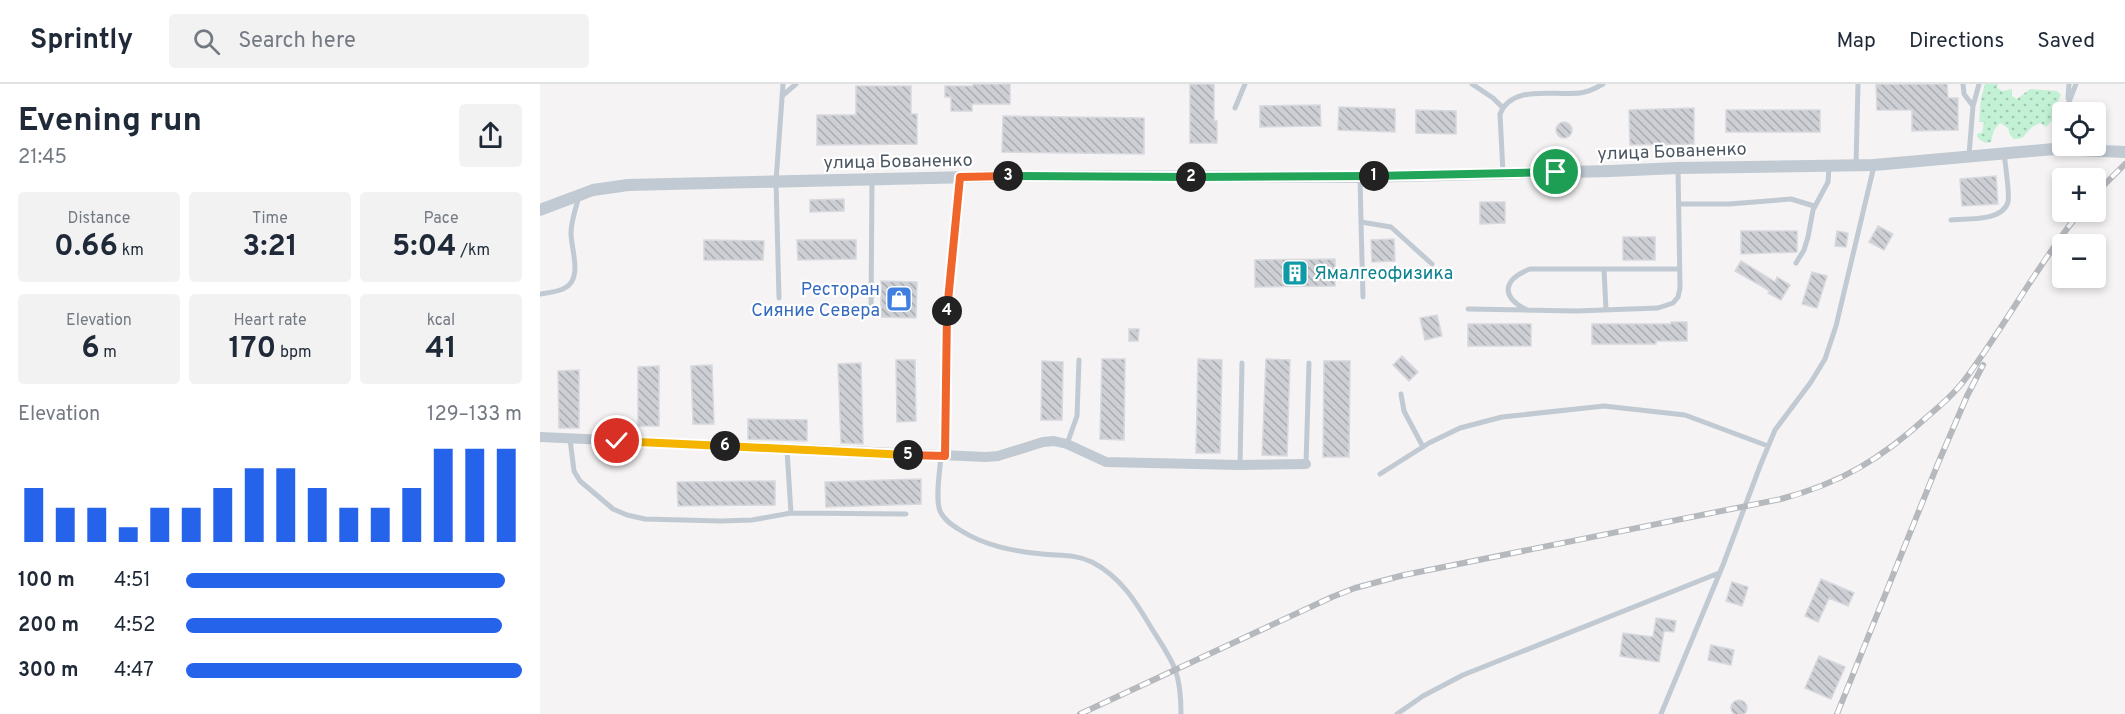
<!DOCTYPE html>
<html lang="en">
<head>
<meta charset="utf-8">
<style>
  body { margin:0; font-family:Overpass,sans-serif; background:#f2f2f3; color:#1f2937; height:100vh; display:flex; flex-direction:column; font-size:22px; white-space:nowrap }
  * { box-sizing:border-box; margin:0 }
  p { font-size:20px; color:#747a83 }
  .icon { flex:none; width:33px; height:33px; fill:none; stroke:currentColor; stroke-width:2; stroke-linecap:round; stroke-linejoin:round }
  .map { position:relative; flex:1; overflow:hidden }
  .sheet { display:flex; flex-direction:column; background:#fff; width:540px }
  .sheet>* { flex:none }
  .controls { position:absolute; left:1512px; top:18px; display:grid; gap:12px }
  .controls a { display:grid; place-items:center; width:54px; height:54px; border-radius:6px; background:#fff; box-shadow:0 3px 9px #0003; font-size:30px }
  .pin { position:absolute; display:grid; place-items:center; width:51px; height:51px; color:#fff; margin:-26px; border:3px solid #fff; border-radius:50%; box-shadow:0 2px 6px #0007 }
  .km { position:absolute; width:30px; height:30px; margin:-15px; border-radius:50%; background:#222; color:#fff; font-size:16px; line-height:30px; text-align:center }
  .round { display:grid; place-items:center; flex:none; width:63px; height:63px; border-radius:6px; background:#f2f2f3 }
  .summary { display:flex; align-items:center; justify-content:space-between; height:102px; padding:0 18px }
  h1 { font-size:33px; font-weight:700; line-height:45px }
  .stats { display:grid; grid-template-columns:repeat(3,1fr); gap:9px; height:102px; padding:6px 18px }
  .stats div { display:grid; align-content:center; border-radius:6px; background:#f2f2f3; text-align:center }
  .stats b { font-size:30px; font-weight:700 }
  .stats small { font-size:16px; font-weight:400 }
  .stats p { font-size:16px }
  .chart { height:168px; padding:12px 18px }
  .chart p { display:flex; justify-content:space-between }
  .chart svg { width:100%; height:108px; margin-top:6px; stroke:#2563eb; stroke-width:6 }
  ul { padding:0 18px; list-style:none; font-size:20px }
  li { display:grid; grid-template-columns:96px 72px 1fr; align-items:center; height:45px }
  li i { height:15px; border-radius:8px; background:#2563eb }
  header { display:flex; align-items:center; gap:36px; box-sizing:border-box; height:84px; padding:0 30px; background:#fff; border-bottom:2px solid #e0e1e3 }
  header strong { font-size:28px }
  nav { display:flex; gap:33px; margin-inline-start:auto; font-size:21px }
  .search { width:420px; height:54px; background:#f2f2f3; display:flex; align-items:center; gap:15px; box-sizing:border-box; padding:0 21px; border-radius:6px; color:#747a83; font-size:22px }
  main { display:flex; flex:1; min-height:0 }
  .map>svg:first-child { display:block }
  .grass { fill:url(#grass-dots) }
  .building { fill:url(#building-back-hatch); stroke:#d7d9de; stroke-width:1.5 }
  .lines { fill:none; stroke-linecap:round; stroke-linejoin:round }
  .service { stroke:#c1cad2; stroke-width:5 }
  .minor { stroke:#c1cad2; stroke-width:10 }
  .tertiary { stroke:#c1cad2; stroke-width:12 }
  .rail-casing { stroke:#b5b8bd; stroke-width:6 }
  .rail { stroke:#fff; stroke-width:4; stroke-dasharray:11; stroke-linecap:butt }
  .split-1-casing { stroke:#fff; stroke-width:12 }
  .split-2-casing { stroke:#fff; stroke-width:12 }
  .split-3-casing { stroke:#fff; stroke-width:12 }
  .split-4-casing { stroke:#fff; stroke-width:12 }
  .split-5-casing { stroke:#fff; stroke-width:12 }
  .split-6-casing { stroke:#fff; stroke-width:12 }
  .split-7-casing { stroke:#fff; stroke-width:12 }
  .split-1 { stroke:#22a559; stroke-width:8 }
  .split-2 { stroke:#22a559; stroke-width:8 }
  .split-3 { stroke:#22a559; stroke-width:8 }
  .split-4 { stroke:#f0652b; stroke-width:8 }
  .split-5 { stroke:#f0652b; stroke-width:8 }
  .split-6 { stroke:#f5b400; stroke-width:8 }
  .split-7 { stroke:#f5b400; stroke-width:8 }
  .labels { text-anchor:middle; stroke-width:4.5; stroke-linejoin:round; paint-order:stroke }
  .street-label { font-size:18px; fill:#4a5661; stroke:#fff }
  .culture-label { font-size:18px; fill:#0d838f; stroke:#fff; text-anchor:start }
  .shop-label { font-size:18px; fill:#366cbe; stroke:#fff; text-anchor:end }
</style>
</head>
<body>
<header>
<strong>Sprintly</strong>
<div class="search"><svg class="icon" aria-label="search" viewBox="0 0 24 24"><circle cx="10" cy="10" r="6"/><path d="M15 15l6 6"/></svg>Search here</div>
<nav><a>Map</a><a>Directions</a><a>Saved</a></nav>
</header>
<main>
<section class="sheet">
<div class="summary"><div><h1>Evening run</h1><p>21:45</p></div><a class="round"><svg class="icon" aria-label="share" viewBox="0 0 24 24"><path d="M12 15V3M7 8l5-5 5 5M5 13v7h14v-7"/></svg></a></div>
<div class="stats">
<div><p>Distance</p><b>0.66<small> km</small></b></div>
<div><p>Time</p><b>3:21</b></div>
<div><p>Pace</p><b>5:04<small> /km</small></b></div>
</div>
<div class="stats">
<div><p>Elevation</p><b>6<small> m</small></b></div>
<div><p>Heart rate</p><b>170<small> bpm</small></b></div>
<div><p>kcal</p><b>41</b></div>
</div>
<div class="chart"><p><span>Elevation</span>129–133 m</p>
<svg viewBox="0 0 160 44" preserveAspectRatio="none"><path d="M5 44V22M15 44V30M25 44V30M35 44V38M45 44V30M55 44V30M65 44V22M75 44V14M85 44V14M95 44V22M105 44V30M115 44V30M125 44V22M135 44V6M145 44V6M155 44V6"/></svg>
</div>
<ul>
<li><b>100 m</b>4:51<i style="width:95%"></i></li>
<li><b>200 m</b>4:52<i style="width:94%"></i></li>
<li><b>300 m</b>4:47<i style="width:100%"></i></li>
</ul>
</section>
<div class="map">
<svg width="1585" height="630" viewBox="0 0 1585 630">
  <defs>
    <pattern id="grass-dots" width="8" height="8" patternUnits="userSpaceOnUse" patternTransform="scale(1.5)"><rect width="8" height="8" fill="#c3f1d5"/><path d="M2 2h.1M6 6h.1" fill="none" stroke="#a0c6b0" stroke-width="1.8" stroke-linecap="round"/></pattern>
    <pattern id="building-back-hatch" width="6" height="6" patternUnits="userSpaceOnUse" patternTransform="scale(1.5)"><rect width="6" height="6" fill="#cdcfd5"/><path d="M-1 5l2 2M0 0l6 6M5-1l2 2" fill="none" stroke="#a8abb0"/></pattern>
  </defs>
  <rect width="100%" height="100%" fill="#f5f3f3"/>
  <path class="grass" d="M 1445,0 L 1458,0 L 1457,4 L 1462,7 L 1472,5 L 1472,12 L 1477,15 L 1490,5 L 1517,7 L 1521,11 L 1515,24 L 1515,33 L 1506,43 L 1500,39 L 1492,43 L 1482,54 L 1474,55 L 1470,51 L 1468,44 L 1460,39 L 1454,46 L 1451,58 C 1445,60 1440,57 1437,52 L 1438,49 L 1442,49 L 1444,38 L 1439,38 L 1441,14 Z"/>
  <path class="building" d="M 433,0 L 470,0 L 470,20 L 432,20 L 432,27 L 411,27 L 411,13 L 405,13 L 405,2 L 433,2 Z
    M 650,0 L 674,0 L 674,37 L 677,37 L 677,59 L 650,59 Z
    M 1336,0 L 1407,0 L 1408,14 L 1418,14 L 1418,46 L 1372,47 L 1372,26 L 1337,26 Z
    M 316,2 L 371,2 L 371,30 L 377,30 L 377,60 L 277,61 L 277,31 L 316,31 Z
    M 780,21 L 781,42 L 720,43 L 720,22 Z
    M 799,23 L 855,25 L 855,48 L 798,46 Z
    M 1154,24 L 1154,60 L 1090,61 L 1089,26 Z
    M 876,26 L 916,27 L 916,50 L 876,49 Z
    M 1186,26 L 1280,26 L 1280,48 L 1186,48 Z
    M 463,32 L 604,34 L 604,70 L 462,68 Z
    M1016 46a8 8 0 1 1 16 0a8 8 0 1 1-16 0Z
    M 1456,92 L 1458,120 L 1422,122 L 1420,95 Z
    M 304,115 L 304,127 L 270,128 L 270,116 Z
    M 940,118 L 965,118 L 965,139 L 940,140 Z
    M 1338,142 L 1353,150 L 1344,166 L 1329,158 Z
    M 1201,147 L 1257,147 L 1257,168 L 1201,170 Z
    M 1297,147 L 1308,149 L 1306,163 L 1295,162 Z
    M 1083,153 L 1115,153 L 1115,176 L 1083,176 Z
    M 854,155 L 855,177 L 832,178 L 831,156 Z
    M 164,156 L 224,157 L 223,176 L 164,176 Z
    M 257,156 L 316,156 L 316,175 L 258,176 Z
    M 795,175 L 795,202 L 715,203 L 715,176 Z
    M 1201,177 L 1235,198 L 1237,193 L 1250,201 L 1241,216 L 1228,209 L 1230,207 L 1195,187 Z
    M 1272,188 L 1287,192 L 1277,224 L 1262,220 Z
    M 341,197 L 377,198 L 376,234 L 341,233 Z
    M 897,231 L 902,252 L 885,256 L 880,234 Z
    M 1131,238 L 1147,238 L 1147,257 L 1116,257 L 1116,260 L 1052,260 L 1052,240 L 1131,240 Z
    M 928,240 L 991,240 L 991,262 L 928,262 Z
    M 589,245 L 599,245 L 598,257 L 589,257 Z
    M 862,272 L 878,288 L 869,297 L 853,281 Z
    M 562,275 L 585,275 L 584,356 L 560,355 Z
    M 658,275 L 682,276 L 680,369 L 656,369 Z
    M 726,275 L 750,276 L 747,372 L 722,371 Z
    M 356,276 L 375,276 L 376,337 L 357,338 Z
    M 502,277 L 523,278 L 522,336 L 501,336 Z
    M 784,277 L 810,277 L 809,373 L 783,373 Z
    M 321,279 L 323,360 L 301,359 L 298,280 Z
    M 172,281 L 174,340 L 153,340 L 151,282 Z
    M 119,282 L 119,342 L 98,342 L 98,283 Z
    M 39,286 L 39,344 L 19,344 L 18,287 Z
    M 208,335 L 267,336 L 267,357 L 208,355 Z
    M 381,395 L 381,420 L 286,423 L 285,398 Z
    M 235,397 L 235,421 L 138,422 L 137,398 Z
    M 1281,495 L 1314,509 L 1308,522 L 1289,514 L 1278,538 L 1265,532 Z
    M 1192,498 L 1208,503 L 1202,522 L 1186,517 Z
    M 1116,534 L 1136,537 L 1134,548 L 1124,547 L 1119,578 L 1080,572 L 1083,549 L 1113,553 Z
    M 1171,561 L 1194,566 L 1191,581 L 1168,576 Z
    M 1279,572 L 1305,583 L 1291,615 L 1265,604 Z
    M1191 624a8 8 0 1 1 16 0a8 8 0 1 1-16 0Z"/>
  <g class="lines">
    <path class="service" d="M 932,0 L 953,14 L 962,23
      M 1423,0 L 1424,10 L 1433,22
      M 242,12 L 256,0
      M 1528,14 L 1529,0
      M 695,24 L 705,0
      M 1525,28 L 1536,0
      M 1514,65 L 1522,36
      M 1429,71 L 1433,22 L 1439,0
      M 1316,81 L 1318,0
      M 963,89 L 960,30 C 972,0 1013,12 1040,9 C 1049,8 1056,4 1063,0
      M 820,93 L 821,138 L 851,143 L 892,180
      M 1139,120 L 1189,120 L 1251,115 L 1274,122
      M 1411,136 C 1427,134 1462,138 1468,118 C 1470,110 1465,79 1464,69
      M 821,138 L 823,213
      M 1256,179 L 1264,166 L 1268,153 L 1273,126 L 1288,98 L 1289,83
      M 1064,185 L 1066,226
      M 0,210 C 7,209 16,208 23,205 C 44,196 31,166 31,149 C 31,137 36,124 39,112
      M 239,214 L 236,97 L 243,0
      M 928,225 L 1036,227 L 1118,224 L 1133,219 L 1138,213 L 1140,204 L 1138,84
      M 331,226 L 332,96
      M 987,226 C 959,212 964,195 990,185 L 1139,185
      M 861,310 L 864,327 L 883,363
      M 30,355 L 34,387 L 40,397 L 73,425 L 87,431 L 105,435 L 181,437 L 212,436 L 251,429
      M 527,360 L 537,332 L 539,276
      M 247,366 L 251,429 L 366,430
      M 401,372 C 400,386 395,414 400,427 C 404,436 412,441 420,446 C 445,462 473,467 502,470 C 519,472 536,470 552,478 C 581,493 596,518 612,545 C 634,579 641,588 641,630
      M 766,380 L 769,279
      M 700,381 L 702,279
      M 840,390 L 889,359 L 920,344 L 962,333 L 1064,322 L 1145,331 L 1228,362
      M 857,630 L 883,612 L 923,591 L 1179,489
      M 1121,630 L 1183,481 L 1220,382 L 1235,346 L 1271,298 L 1285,275 L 1296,242 L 1334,82"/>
    <path class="minor" d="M 0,353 L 446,373 L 458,372 L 503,358 L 514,357 L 527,360 L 566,378 L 700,381 L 766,380
      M 405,372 L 407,221 L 420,93"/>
    <path class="tertiary" d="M 0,126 L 53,106 L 88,101 L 474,92 L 820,93 L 1070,87 L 1138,84 L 1334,81 L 1514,65 L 1585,68"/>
    <defs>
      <path id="rail" d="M 1556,109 L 1585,80
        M 540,630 L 792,513 L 815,504 L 864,491 L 1241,415 C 1301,399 1341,375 1387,333 C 1401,321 1415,309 1426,294 C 1466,240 1498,180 1540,128
        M 1297,630 L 1399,377 L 1427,312 L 1443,281"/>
    </defs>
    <use href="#rail" class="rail-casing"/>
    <use href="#rail" class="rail"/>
  </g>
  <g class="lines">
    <defs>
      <path id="split-1" d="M 834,92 L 1016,88"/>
      <path id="split-2" d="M 651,93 L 834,92"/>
      <path id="split-3" d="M 468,92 L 651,93"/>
      <path id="split-4" d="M 407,227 L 420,93 L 468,92"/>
      <path id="split-5" d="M 368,371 L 405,372 L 407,227"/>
      <path id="split-6" d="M 185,362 L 368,371"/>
      <path id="split-7" d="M 77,357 L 185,362"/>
    </defs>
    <use href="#split-1" class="split-1-casing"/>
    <use href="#split-2" class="split-2-casing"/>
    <use href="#split-3" class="split-3-casing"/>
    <use href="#split-4" class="split-4-casing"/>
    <use href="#split-5" class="split-5-casing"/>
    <use href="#split-6" class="split-6-casing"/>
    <use href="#split-7" class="split-7-casing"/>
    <use href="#split-1" class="split-1"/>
    <use href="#split-2" class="split-2"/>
    <use href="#split-3" class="split-3"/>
    <use href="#split-4" class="split-4"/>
    <use href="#split-5" class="split-5"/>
    <use href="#split-6" class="split-6"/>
    <use href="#split-7" class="split-7"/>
  </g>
  <defs>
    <symbol id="building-square" viewBox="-11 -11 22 22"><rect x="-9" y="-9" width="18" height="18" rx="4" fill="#0f9aa8" stroke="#fff"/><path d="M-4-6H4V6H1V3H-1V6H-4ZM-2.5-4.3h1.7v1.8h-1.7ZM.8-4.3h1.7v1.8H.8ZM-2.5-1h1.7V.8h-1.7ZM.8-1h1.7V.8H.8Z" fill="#fff"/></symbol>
    <symbol id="shop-square" viewBox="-11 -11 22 22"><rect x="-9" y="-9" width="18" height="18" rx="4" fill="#3f7fe0" stroke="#fff"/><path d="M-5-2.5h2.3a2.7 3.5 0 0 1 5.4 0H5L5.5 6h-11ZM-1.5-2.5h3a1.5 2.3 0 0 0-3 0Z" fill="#fff"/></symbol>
  </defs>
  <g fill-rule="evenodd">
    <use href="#building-square" x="740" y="174" width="30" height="30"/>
    <use href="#shop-square" x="344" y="200" width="30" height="30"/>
  </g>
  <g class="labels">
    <g class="street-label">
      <text transform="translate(1132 67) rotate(-2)" y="6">улица Бованенко</text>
      <text transform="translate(358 77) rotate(-1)" y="6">улица Бованенко</text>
    </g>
    <g class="culture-label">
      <text x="774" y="195">Ямалгеофизика</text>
    </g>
    <g class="shop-label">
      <text x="340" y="211">Ресторан<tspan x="340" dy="21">Сияние Севера</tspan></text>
    </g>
  </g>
</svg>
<div class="controls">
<a><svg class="icon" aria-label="locate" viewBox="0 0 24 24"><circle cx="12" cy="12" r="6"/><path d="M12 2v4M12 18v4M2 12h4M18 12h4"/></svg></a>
<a>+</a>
<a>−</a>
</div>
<div class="pin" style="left:1016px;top:88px;background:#1e9e55"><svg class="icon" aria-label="arrive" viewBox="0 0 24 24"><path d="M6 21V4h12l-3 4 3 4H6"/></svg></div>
<div class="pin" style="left:77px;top:357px;background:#d93025"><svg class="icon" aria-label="check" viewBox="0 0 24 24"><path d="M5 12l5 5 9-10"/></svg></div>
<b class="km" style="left:834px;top:92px">1</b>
<b class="km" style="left:651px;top:93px">2</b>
<b class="km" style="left:468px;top:92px">3</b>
<b class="km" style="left:407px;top:227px">4</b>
<b class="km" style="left:368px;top:371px">5</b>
<b class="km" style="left:185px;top:362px">6</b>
</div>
</main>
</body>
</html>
